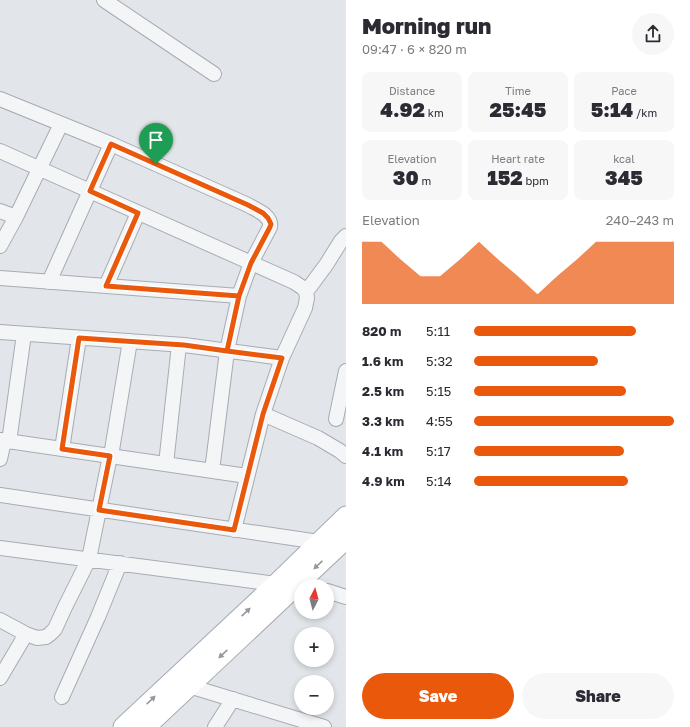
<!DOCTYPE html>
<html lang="en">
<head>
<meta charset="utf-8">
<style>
  body { margin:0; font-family:"Golos Text",sans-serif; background:#f7f7f7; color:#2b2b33; height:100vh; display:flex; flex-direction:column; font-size:15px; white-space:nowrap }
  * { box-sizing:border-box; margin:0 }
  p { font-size:13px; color:#7c7c81 }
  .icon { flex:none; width:22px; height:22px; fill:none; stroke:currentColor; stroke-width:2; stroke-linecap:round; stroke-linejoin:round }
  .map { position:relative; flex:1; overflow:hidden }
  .details { display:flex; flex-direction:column; background:#fff; width:344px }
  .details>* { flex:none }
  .needle { width:26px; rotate:6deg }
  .fabs { position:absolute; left:294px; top:579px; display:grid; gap:8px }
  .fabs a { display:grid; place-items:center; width:40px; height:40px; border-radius:50%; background:#fff; box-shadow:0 2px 6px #0003; font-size:20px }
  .pin { position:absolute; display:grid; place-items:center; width:34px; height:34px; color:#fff; margin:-41px -17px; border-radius:50% 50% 50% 0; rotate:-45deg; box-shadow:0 0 4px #0007 }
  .pin .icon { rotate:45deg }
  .round { display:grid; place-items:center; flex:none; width:42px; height:42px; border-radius:21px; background:#f7f7f7 }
  .summary { display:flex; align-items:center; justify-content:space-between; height:68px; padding:0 16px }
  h1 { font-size:22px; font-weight:800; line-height:30px }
  .figures { display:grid; grid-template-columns:repeat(3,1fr); gap:6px; height:68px; padding:4px 16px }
  .figures div { display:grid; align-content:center; border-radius:8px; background:#f7f7f7; text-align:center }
  .figures b { font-size:20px; font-weight:800 }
  .figures small { font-size:11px; font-weight:400 }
  .figures p { font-size:11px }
  .chart { height:112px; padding:8px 16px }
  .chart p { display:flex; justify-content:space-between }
  .chart svg { width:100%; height:72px; margin-top:4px; fill:#ea580c; opacity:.7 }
  .button { display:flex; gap:8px; margin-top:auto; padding:8px 16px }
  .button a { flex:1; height:46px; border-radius:24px; background:#ea580c; color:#fff; font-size:16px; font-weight:800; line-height:46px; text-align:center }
  .button a+a { background:#f7f7f7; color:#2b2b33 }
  ul { padding:0 16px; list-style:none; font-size:13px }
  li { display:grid; grid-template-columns:64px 48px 1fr; align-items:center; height:30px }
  li i { height:10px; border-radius:5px; background:#ea580c }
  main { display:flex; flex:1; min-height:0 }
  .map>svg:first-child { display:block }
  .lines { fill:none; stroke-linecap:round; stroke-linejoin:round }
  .minor-casing { stroke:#a7acb3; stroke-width:16 }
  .secondary-casing { stroke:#a7acb3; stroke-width:21 }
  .minor { stroke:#f4f5f7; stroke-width:14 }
  .secondary { stroke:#fff; stroke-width:19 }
  .oneway { fill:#95999f }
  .route-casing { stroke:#fff; stroke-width:8 }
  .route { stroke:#ea580c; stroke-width:5 }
</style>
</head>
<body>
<main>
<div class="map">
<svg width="346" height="727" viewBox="0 0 346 727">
  <rect width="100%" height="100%" fill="#e2e5e9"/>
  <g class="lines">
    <defs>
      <path id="minor" d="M 104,0 L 214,74
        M 0,99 L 111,144 L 248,205 C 256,210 272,215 270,227 L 251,263 L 239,296 L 227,351 L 212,471
        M 0,151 L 294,282 L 303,288 L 306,292 L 307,298 L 305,308 L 282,358 L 263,414 L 234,530
        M 0,211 L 16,217
        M 0,246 L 16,217 L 61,124
        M 0,278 L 239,296
        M 49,282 L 111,144
        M 106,286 L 138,213
        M 306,292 L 326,265 L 341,241 L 346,236
        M 0,332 L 184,345 L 282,358
        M 263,414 L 318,438 L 340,451 L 346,456
        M 336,419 L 346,371
        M 0,440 L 247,476
        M 9,442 L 24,334
        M 62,449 L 79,338
        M 111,456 L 130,341
        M 0,459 L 4,441
        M 166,464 L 179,345
        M 0,495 L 319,542
        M 0,548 L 276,584
        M 327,591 L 346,597
        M 0,620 L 26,634 L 37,638 L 46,637 L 50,634 L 55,629 L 65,607 L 89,559 L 110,456
        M 0,678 L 26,634
        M 189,686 L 324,727
        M 62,697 L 98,617 L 120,563
        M 215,727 L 233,699"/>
      <path id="secondary" d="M 123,727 L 276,584 L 346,516
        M 146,727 L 346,539"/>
    </defs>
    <use href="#minor" class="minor-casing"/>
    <use href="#secondary" class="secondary-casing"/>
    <use href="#minor" class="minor"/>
    <use href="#secondary" class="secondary"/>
  </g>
  <defs><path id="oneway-solid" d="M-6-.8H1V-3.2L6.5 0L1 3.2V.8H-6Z"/></defs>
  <g class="oneway">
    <use href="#oneway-solid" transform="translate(318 565) rotate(137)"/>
    <use href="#oneway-solid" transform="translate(246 612) rotate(-43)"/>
    <use href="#oneway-solid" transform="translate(223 654) rotate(137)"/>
    <use href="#oneway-solid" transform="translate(151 700) rotate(-43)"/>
  </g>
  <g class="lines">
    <defs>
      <path id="route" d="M 156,164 L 248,205 L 263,213 L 268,218 L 271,224 L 270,227 L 251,263 L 239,296 L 227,351 L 184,345 L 79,338 L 62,449 L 110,456 L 99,510 L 234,530 L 263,414 L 282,358 L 227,351 L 239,296 L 106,286 L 138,213 L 90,191 L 111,144 L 156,164"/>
    </defs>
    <use href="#route" class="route-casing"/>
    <use href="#route" class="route"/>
  </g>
</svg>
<div class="fabs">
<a><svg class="needle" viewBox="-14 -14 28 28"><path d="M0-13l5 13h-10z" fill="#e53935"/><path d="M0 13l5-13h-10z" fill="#7c7c81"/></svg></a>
<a>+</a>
<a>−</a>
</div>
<div class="pin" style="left:156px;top:164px;background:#1e9e55"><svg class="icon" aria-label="arrive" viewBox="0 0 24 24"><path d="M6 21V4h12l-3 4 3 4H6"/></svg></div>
</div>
<section class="details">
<div class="summary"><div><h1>Morning run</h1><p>09:47 · 6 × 820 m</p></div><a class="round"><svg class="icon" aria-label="share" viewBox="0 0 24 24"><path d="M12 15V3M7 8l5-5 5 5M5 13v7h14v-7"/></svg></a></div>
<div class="figures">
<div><p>Distance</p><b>4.92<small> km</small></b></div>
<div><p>Time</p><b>25:45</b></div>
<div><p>Pace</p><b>5:14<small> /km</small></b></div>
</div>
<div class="figures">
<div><p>Elevation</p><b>30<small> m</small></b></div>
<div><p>Heart rate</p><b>152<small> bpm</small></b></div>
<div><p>kcal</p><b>345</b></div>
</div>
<div class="chart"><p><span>Elevation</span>240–243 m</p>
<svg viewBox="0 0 160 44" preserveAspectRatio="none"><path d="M0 44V6L10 6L20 17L30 27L40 27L50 17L60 6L70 17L80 27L90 38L100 27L110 17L120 6L130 6L140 6L150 6L160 6V44z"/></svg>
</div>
<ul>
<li><b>820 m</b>5:11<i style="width:81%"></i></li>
<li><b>1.6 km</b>5:32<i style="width:62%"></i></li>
<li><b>2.5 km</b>5:15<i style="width:76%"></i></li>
<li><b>3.3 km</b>4:55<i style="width:100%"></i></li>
<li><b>4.1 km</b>5:17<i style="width:75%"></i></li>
<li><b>4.9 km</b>5:14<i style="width:77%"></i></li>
</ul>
<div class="button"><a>Save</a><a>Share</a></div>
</section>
</main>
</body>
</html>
